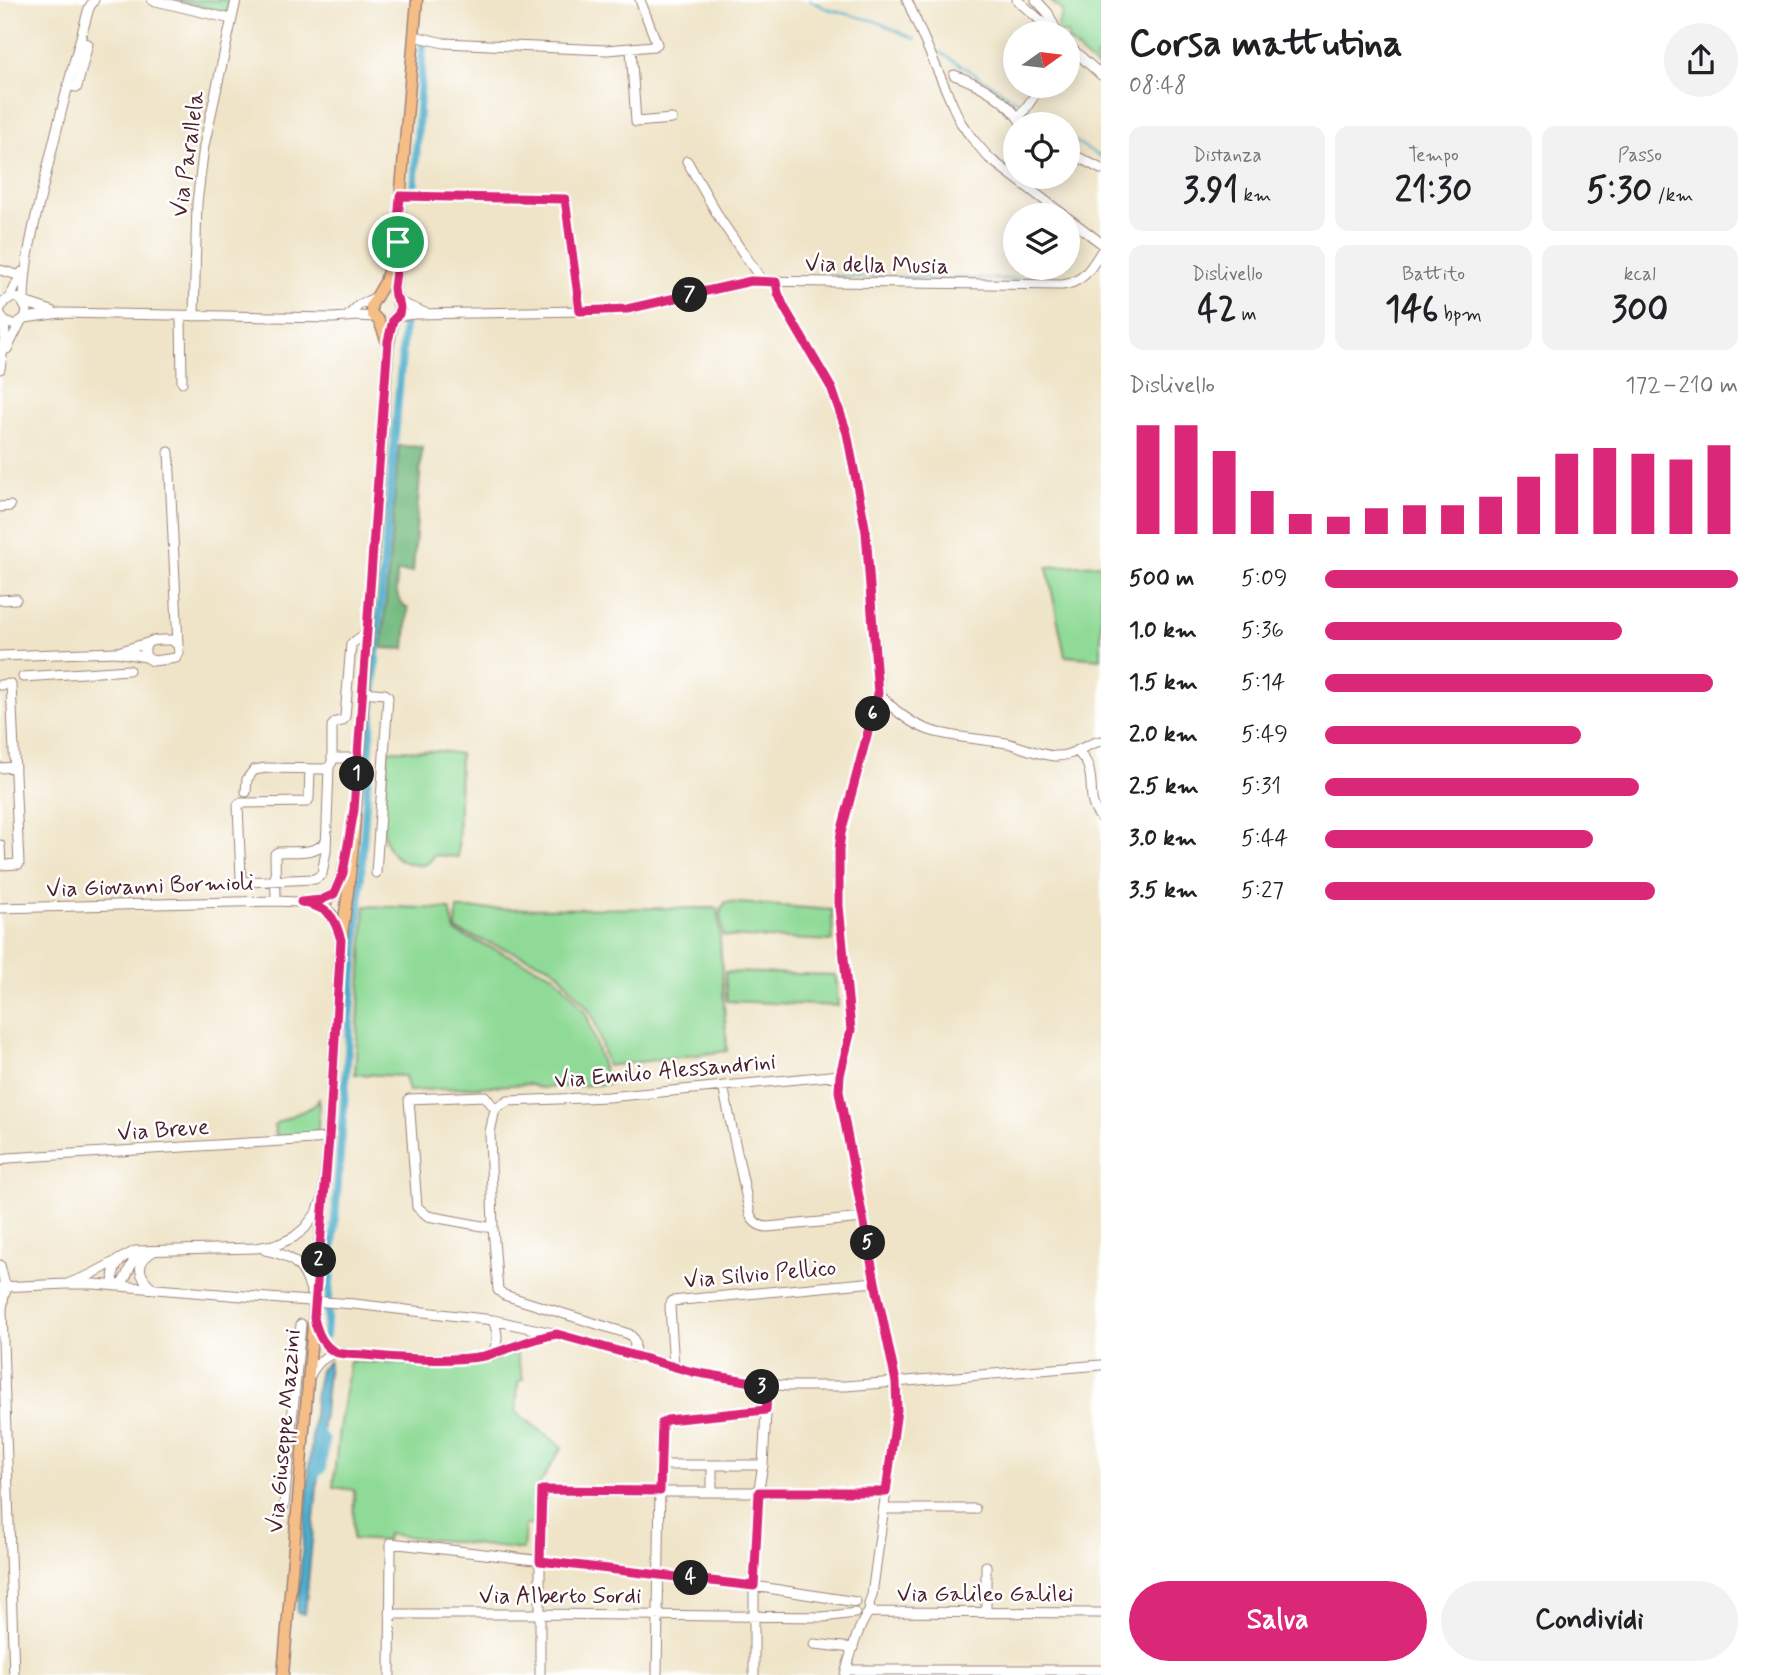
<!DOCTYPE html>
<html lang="it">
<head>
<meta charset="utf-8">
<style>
  body { margin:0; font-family:Mynerve,sans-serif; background:#f2f2f2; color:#202124; height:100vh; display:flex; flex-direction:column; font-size:26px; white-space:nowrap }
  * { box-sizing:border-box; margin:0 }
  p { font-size:23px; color:#757577 }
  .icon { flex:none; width:38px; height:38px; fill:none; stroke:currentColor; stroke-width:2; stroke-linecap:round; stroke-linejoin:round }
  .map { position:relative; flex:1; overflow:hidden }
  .panel { display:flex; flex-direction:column; background:#fff; width:665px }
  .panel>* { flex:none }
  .needle { width:46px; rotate:76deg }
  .controls { position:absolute; left:1003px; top:21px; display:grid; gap:14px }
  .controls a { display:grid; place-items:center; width:77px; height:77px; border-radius:50%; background:#fff; box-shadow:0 4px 18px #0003; font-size:35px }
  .pin { position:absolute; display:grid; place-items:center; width:60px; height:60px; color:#fff; margin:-30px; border:4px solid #fff; border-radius:50%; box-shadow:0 2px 7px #0007 }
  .km { position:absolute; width:35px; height:35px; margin:-18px; border-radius:50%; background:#222; color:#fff; font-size:19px; line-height:35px; text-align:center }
  .round { display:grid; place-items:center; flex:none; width:74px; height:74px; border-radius:37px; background:#f2f2f2 }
  .head { display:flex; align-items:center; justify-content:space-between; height:119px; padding:0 28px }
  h1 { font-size:38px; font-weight:700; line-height:52px }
  .figures { display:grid; grid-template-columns:repeat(3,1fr); gap:10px; height:119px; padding:7px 28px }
  .figures div { display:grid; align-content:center; border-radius:14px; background:#f2f2f2; text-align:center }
  .figures b { font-size:35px; font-weight:700 }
  .figures small { font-size:19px; font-weight:400 }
  .figures p { font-size:19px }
  .chart { height:196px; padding:14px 28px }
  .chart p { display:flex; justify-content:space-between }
  .chart svg { width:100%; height:126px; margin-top:7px; stroke:#db2777; stroke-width:6 }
  .button { display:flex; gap:14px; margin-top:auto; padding:14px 28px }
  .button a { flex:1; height:80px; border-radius:42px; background:#db2777; color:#fff; font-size:28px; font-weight:700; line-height:80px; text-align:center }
  .button a+a { background:#f2f2f2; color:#202124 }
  ul { padding:0 28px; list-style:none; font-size:23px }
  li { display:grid; grid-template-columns:112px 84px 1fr; align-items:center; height:52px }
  li i { height:18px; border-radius:9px; background:#db2777 }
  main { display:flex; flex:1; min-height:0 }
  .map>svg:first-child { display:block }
  .green { fill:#8fda96; stroke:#6c7c60; stroke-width:2 }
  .forest { fill:#73ba7f; stroke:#5e6c55; stroke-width:2 }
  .water { fill:#4cadcb; stroke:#4b667b; stroke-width:2 }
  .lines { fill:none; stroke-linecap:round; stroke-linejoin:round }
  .stream { stroke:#4cadcb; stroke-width:2 }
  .canal { stroke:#4cadcb; stroke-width:8 }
  .minor-casing { stroke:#9c8279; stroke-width:11 }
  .major-casing { stroke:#9c8279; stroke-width:13 }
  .minor { stroke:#fff; stroke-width:9 }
  .major { stroke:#f6be87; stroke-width:10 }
  .minor-bridge-casing { stroke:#9c8279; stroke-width:11; stroke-linecap:butt }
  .minor-bridge { stroke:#fff; stroke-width:9 }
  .route-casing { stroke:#fff; stroke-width:14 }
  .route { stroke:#db2777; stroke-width:9 }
  .labels { text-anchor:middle; stroke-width:5; stroke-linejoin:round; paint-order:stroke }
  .street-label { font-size:23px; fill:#4a1f2b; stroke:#fff }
</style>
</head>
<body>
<main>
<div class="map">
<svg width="1101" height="1675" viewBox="0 0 1101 1675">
  <rect width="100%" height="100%" fill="#fff"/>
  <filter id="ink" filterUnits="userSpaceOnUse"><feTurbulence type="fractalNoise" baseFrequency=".0143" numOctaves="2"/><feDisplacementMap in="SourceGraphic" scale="14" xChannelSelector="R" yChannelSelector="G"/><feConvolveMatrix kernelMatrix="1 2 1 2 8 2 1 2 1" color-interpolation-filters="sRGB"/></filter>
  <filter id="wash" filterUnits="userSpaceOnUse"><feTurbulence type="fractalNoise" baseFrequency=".00686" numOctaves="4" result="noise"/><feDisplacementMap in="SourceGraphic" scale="28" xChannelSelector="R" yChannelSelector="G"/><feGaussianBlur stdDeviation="1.57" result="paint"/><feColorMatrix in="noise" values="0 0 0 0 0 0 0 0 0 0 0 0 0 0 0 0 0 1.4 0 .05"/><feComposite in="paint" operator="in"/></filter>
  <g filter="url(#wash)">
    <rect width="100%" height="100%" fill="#efe4c7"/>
    <path class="green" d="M 175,0 L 230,0 L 227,13 Z
      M 1050,0 L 1101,0 L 1101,51 L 1095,59 L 1101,65 L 1101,71 L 1068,41 L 1068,33 L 1059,33 L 1057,27 L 1063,12 Z
      M 1101,564 L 1101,659 L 1065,656 L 1047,567 Z
      M 388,750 L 442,751 L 460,754 L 458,857 L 434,855 C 430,863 426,866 417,865 C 377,860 382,823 385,794 C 386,780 387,765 388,750 Z
      M 726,902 L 832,910 L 833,941 L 723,936 C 722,926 718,910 726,902 Z
      M 365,906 L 450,909 L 455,932 L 554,975 L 574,997 L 587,1016 L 608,1084 L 540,1088 L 528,1084 L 409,1091 L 405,1076 L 355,1074 Z
      M 718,908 L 727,1051 L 607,1066 L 597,1028 L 592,1014 L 558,972 L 549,966 L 456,930 L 457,909 Z
      M 725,972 L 836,975 L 838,1006 L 727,1001 Z
      M 319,1098 L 318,1133 L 316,1135 L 278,1137 L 276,1134 L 274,1125 L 278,1122 L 312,1107 L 317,1103 Z
      M 516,1352 L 523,1379 L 518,1382 L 516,1412 L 562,1447 L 536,1490 L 534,1525 L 525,1525 L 523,1550 L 387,1534 L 386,1541 L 353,1539 L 354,1490 L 333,1487 L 339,1429 L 350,1361 L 404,1364 L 474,1364 L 489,1362 Z"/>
    <path class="forest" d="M 399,446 L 422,447 L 413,572 L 397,572 C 396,587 394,599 408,609 L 405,649 L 382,648 Z"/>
    <path class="water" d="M 329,1361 L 305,1614 L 297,1613 L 316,1389 L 320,1370 Z"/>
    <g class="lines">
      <path class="stream" d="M 810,0 L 827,9 L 875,21 L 915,39
        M 940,52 L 1022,104
        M 1029,110 L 1048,124
        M 1068,137 L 1101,157
        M 831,276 L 1058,280 L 1071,277"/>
      <path class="canal" d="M 414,192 L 423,44
        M 326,1335 L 355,961 L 377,642 L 405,319
        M 313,1477 L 322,1469 L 325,1440 L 317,1429"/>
    </g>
  </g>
  <g filter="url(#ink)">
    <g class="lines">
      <defs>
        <path id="minor" d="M 152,0 L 231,19
          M 907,0 L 953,106 L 961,123 L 971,137 L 989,158 L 1064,215
          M 1017,0 L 1055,33
          M 1036,0 L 1048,13 L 1057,32
          M 414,36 L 444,43 L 607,50 L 654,46 L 657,44 L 640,0
          M 1068,45 L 1101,75
          M 631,49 L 636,122 L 672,119
          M 954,75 C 980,84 1008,100 1022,124
          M 68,86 L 77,87 L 88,44 L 80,42
          M 1019,118 L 1041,86
          M 1068,152 L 1101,169
          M 687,161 L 720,219 L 763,282
          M 400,196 L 565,199 L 580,311
          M 1068,218 L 1101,243
          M 0,270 L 21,276
          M 776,282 L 778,293 L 784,307 L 832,389 L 847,433 L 866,532 L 879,693 L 841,833 L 839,850 L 839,906 L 851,1030 L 840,1075 L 839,1091 L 875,1282 L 896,1382 L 897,1410 L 872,1595 L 869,1604 L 870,1610 C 857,1628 851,1653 845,1675
          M 10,298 L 22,272
          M 399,302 L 425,313
          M 0,309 L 4,301 L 14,297 L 21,300 L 27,310 L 25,318 L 16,324 C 8,325 2,321 0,313
          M 52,311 L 24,302 C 24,258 37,213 47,170 C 60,115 74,61 89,8 L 94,0
          M 181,316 L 182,382
          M 194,316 L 197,203 L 204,146 L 236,0
          M 348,316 L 359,305 L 374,298
          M 397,316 L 415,314 L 580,311 L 627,309 L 751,281 L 1062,285 C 1083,283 1091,268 1101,252
          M 25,318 L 60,313 L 333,318 L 358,316 L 375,317
          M 7,349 L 20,323
          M 0,369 L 5,335 L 4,321
          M 169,452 L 178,645
          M 0,507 L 10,506
          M 0,600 L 16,599
          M 172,640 L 178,645 L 179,653 L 176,658 L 153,661 L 146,657 C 140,637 158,640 172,640 Z
          M 118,652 L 147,643
          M 0,656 L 116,652 L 146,657
          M 23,677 L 129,670
          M 0,685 L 11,684 L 19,864 L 1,865 L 0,845
          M 363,692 L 385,694 L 388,697 L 376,873
          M 879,693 C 892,709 912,725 932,731 C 956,738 982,739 1007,743 C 1023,747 1039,755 1055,756 C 1072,757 1085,744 1101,741
          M 1077,751 C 1082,756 1088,762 1089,770 C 1094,788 1087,802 1101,818
          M 332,758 L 358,758
          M 0,768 L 15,767
          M 310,769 L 309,799 L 307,802 L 241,803 L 238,805 L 241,878 L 243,882 L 315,879 L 322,874 L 326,851 L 329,767
          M 246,792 L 247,779 L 254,770 L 266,768 L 324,769 L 329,767 L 332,762 L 332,726 L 336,722 L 342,721 L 345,717 L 351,644 L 367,633
          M 276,901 L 275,854 L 278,852 C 294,851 316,855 326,841
          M 0,908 L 276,901 C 294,902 312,904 328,897
          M 723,1086 L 750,1214 C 753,1222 758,1226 767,1227 L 863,1218
          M 0,1161 L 8,1158 L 329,1138
          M 493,1228 L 428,1216 L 417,1207 L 409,1099 L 485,1096 L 495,1109
          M 265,1250 C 297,1256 306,1269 314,1301
          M 154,1251 C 134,1262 138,1277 154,1289
          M 0,1265 L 4,1281 L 8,1287
          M 67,1284 L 90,1275 L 135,1251 L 256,1248 L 279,1244 L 294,1237 L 305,1228 L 317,1212 L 321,1202
          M 115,1286 C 111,1275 114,1268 122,1259
          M 120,1286 C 130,1275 129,1260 143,1251
          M 0,1287 L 67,1284 L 94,1284 L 281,1299
          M 8,1287 L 4,1295 L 2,1310 L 14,1675
          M 354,1304 L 493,1320 L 557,1334 L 693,1372 L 750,1382 L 788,1386 L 846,1386 L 1101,1365
          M 315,1322 C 318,1336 325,1345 338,1353
          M 492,1354 C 499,1342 498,1333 493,1320
          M 633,1357 C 635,1347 637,1340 629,1334 L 504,1295 L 498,1290 L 493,1228 L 490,1132 L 495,1109 L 508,1101 L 608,1097 L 840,1075
          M 674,1367 L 670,1306 L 672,1301 L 875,1282
          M 310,1376 C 315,1365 325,1354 338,1353 C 352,1352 367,1356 381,1357 C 410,1358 439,1359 468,1358 C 497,1356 523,1340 552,1335
          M 661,1465 L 763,1465
          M 712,1465 L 712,1491
          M 284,1506 L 301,1324
          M 884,1509 L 975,1509
          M 986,1566 L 986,1612
          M 869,1612 L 1101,1613
          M 390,1614 L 540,1614 L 823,1617 L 855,1613
          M 814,1644 L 853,1648
          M 846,1670 L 1101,1670
          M 390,1675 L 391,1543 L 754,1586 L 856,1602
          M 540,1675 L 540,1561 L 543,1490 L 655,1492 L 886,1492
          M 657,1675 L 661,1424 L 667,1420 L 766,1410
          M 754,1675 L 754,1582 L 759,1488 L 763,1465 L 767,1396"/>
        <path id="major" d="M 387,342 L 379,321 L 372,314 L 371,306 L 385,282 L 391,260
          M 340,936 L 332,915 L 327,911 L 325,906 L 328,897 L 334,894 L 343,873 L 344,865
          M 283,1675 L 329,1138 L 341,940 C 346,909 350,877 353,846 L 388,348 L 393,320 L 399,314 L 400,308 L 394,291 L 399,248 L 397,237 L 417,0"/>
      </defs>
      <use href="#minor" class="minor-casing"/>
      <use href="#major" class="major-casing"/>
      <use href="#minor" class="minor"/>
      <use href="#major" class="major"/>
      <defs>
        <path id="minor-bridge" d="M 281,1299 L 354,1304"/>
      </defs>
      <use href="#minor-bridge" class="minor-bridge-casing"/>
      <use href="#minor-bridge" class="minor-bridge"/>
    </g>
  </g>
  <g class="lines" filter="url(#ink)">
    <defs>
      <path id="route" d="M 400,196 L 565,199 L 580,311 L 627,309 L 751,281 L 776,282 L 778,293 L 784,307 L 832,389 L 847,433 L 866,532 L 878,694 L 841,833 L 839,850 L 839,906 L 851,1030 L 840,1075 L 839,1091 L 875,1282 L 896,1382 L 897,1410 L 886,1492 L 759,1492 L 754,1586 L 540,1561 L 542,1490 L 660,1491 L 662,1423 L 667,1420 L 766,1410 L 767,1396 L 758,1383 L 693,1372 L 557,1334 C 531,1338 509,1350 484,1356 C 451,1362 399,1359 365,1355 C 356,1354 346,1355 338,1353 C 323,1348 317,1332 314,1318 L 329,1138 L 341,940 C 333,913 329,909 301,902 L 321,900 L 334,894 L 343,873 L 354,810 L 388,341 L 393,320 L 399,314 L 400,308 L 399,302 L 395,296 L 394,288 L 399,248 L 397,237 Z"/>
    </defs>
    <use href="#route" class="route-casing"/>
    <use href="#route" class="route"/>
  </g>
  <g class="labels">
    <g class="street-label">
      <text transform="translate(187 154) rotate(-82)" y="8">Via Parallela</text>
      <text transform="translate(877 264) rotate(1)" y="8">Via della Musia</text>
      <text transform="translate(150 885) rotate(-2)" y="8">Via Giovanni Bormioli</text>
      <text transform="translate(665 1070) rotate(-5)" y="8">Via Emilio Alessandrini</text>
      <text transform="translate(163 1129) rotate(-4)" y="8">Via Breve</text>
      <text transform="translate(760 1273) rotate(-5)" y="8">Via Silvio Pellico</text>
      <text transform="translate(283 1431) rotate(-85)" y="8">Via Giuseppe Mazzini</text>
      <text x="985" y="1601">Via Galileo Galilei</text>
      <text x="560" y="1603">Via Alberto Sordi</text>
    </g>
  </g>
</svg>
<div class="controls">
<a><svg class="needle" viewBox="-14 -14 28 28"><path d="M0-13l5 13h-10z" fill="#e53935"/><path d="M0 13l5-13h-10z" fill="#757577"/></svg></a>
<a><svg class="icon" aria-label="locate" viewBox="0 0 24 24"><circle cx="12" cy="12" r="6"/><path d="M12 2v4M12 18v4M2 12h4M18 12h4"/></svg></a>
<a><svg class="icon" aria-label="layers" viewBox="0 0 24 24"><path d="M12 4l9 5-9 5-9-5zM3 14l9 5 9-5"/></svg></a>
</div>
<div class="pin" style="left:398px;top:242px;background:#1e9e55"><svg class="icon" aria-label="arrive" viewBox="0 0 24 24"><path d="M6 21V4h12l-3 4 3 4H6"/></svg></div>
<b class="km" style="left:357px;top:774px">1</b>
<b class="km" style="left:319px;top:1260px">2</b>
<b class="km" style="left:762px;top:1387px">3</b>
<b class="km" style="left:691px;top:1578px">4</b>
<b class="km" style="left:868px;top:1243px">5</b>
<b class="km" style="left:873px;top:714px">6</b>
<b class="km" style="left:690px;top:295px">7</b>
</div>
<section class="panel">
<div class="head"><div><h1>Corsa mattutina</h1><p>08:48</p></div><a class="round"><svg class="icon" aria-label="share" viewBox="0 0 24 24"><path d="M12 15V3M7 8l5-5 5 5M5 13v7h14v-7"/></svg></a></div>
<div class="figures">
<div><p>Distanza</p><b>3.91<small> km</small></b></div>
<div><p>Tempo</p><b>21:30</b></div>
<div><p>Passo</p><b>5:30<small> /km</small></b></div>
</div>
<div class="figures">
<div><p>Dislivello</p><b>42<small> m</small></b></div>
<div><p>Battito</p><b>146<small> bpm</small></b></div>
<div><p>kcal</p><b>300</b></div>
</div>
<div class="chart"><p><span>Dislivello</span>172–210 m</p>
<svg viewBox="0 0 160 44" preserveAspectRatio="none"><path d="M5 44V6M15 44V6M25 44V15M35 44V29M45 44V37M55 44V38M65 44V35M75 44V34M85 44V34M95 44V31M105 44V24M115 44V16M125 44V14M135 44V16M145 44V18M155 44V13"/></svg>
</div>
<ul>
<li><b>500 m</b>5:09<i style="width:100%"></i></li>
<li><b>1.0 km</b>5:36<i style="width:72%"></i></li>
<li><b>1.5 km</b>5:14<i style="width:94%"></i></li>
<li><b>2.0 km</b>5:49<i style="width:62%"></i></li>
<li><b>2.5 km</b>5:31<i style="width:76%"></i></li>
<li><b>3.0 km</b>5:44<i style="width:65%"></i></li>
<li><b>3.5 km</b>5:27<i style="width:80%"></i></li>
</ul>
<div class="button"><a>Salva</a><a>Condividi</a></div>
</section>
</main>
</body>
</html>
